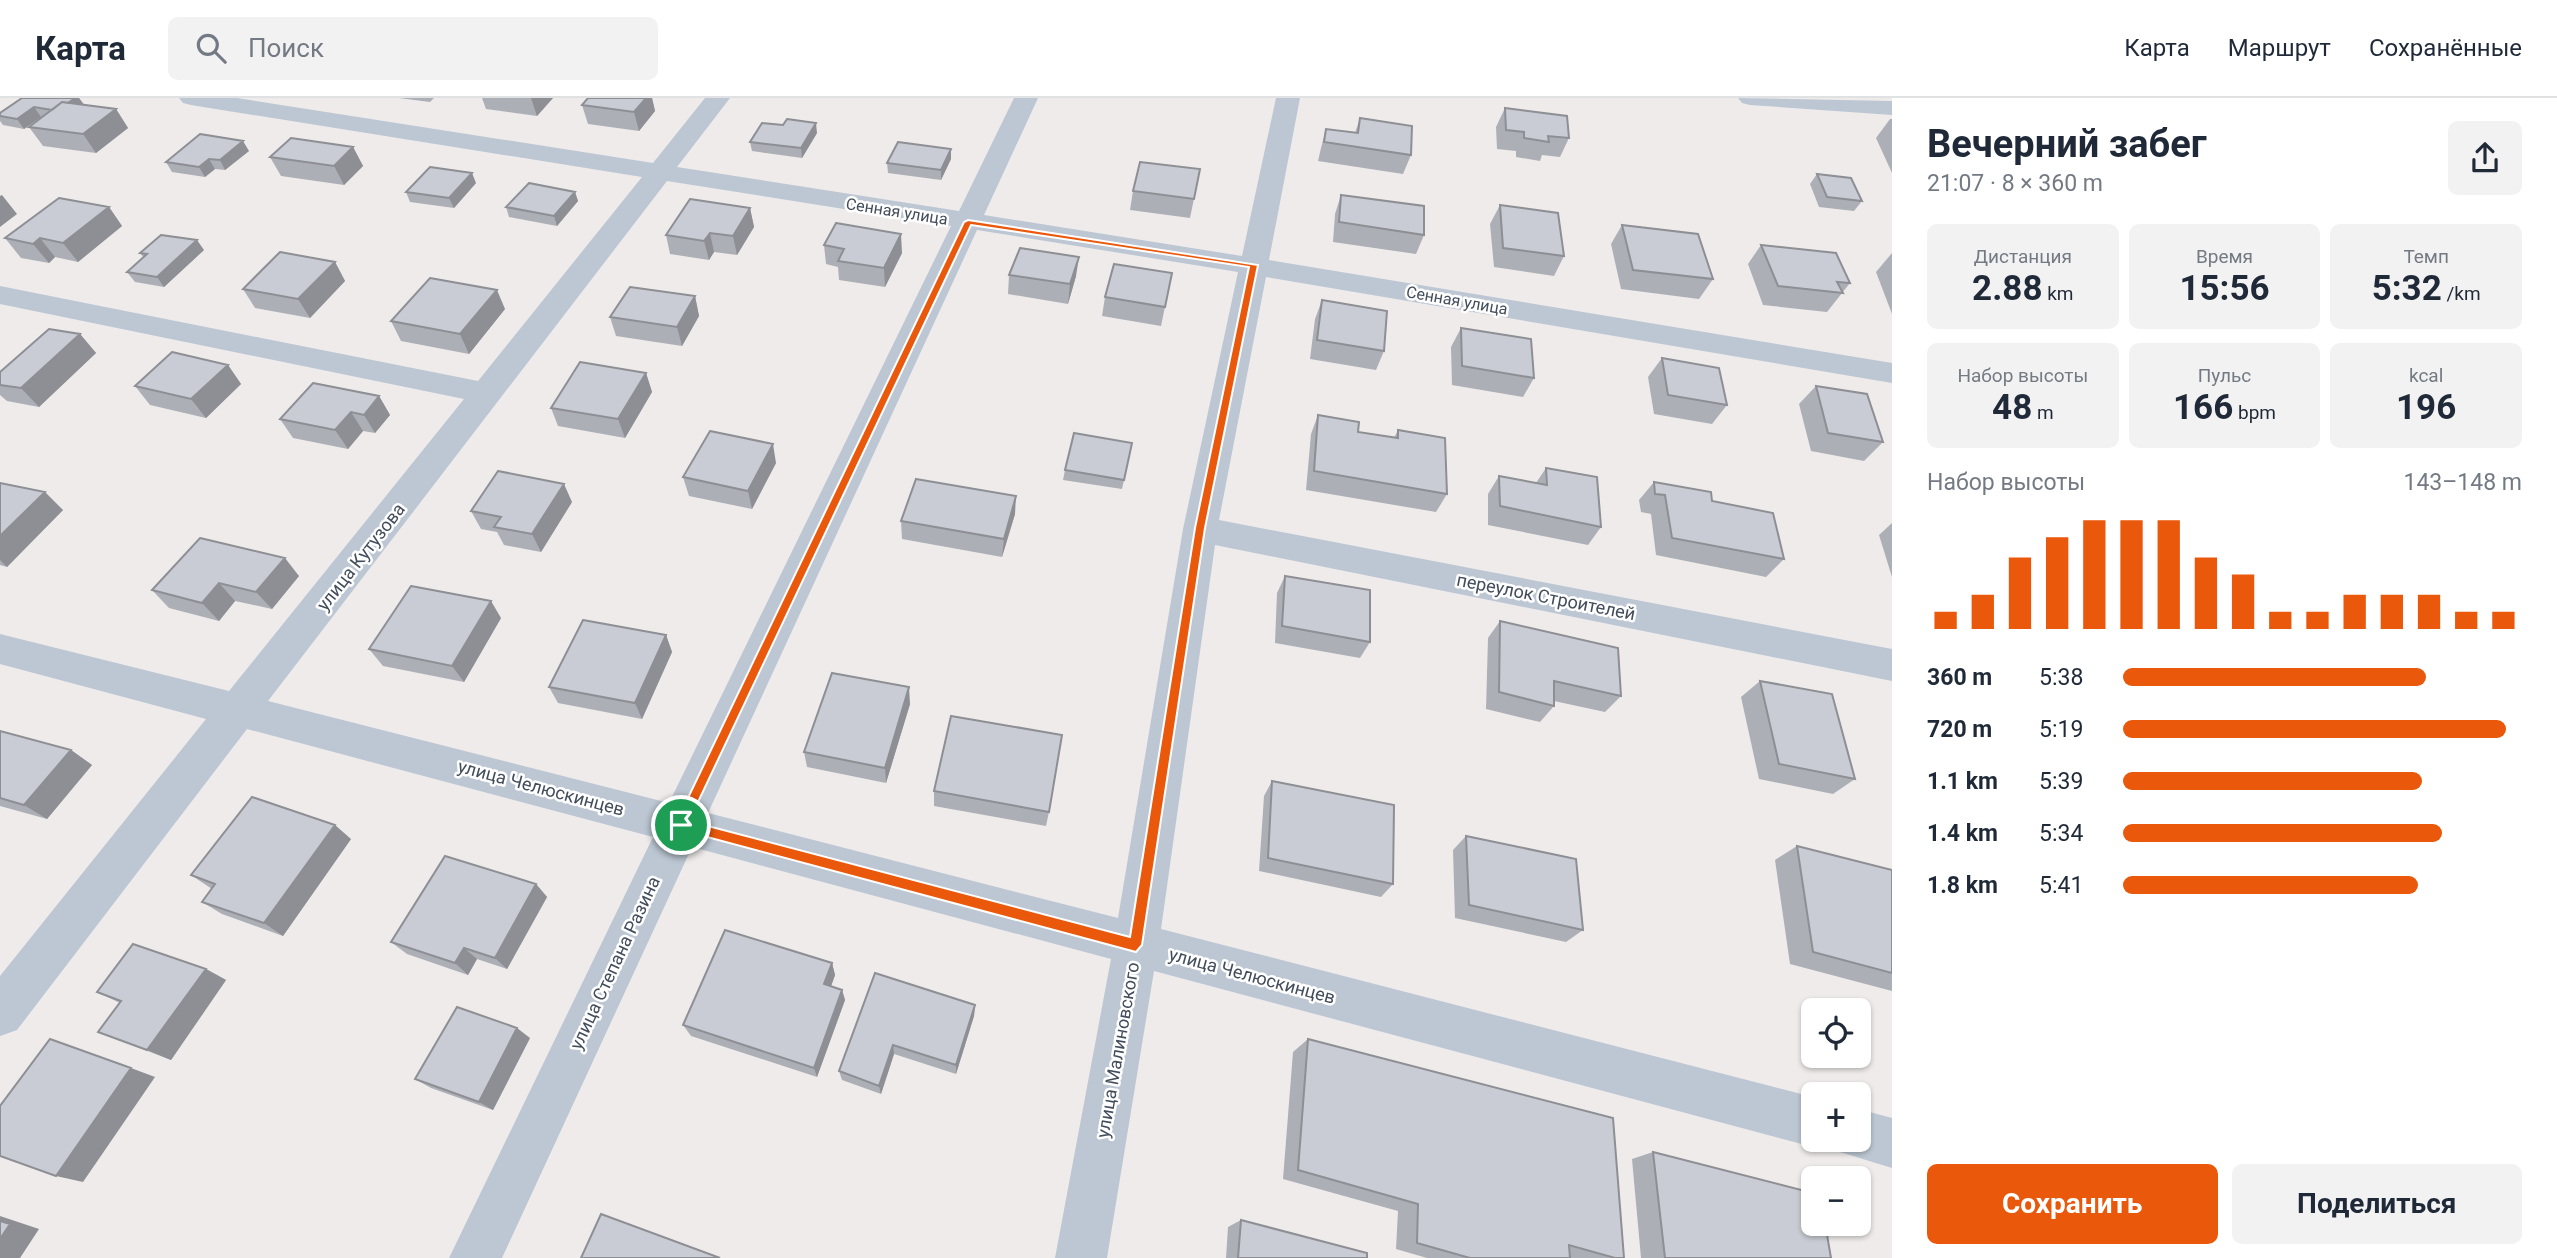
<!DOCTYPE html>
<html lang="ru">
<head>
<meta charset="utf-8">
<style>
  body { margin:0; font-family:Roboto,sans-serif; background:#f2f2f3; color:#1f2937; height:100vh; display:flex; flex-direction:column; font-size:26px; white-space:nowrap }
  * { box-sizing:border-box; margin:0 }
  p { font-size:23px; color:#747a83 }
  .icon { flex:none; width:38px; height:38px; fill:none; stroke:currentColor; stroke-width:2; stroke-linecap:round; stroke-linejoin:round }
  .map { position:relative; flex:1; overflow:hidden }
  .side { display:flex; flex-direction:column; background:#fff; width:665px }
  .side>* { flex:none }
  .controls { position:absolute; left:1801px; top:900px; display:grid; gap:14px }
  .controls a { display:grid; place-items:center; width:70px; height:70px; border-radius:10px; background:#fff; box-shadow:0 2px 5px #0004; font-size:35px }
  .pin { position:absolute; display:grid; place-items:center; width:60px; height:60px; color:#fff; margin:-30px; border:4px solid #fff; border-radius:50%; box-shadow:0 2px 7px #0007 }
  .round { display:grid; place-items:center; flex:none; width:74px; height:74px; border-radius:10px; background:#f2f2f3 }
  .headline { display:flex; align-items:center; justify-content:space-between; height:119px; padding:0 35px }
  h1 { font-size:38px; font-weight:700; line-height:52px }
  .figures { display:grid; grid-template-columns:repeat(3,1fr); gap:10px; height:119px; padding:7px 35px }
  .figures div { display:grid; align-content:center; border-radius:10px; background:#f2f2f3; text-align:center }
  .figures b { font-size:35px; font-weight:700 }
  .figures small { font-size:19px; font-weight:400 }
  .figures p { font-size:19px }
  .chart { height:196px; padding:14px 35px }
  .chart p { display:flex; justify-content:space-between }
  .chart svg { width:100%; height:126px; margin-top:7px; stroke:#ea580c; stroke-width:6 }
  .action { display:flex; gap:14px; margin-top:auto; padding:14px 35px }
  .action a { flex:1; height:80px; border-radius:10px; background:#ea580c; color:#fff; font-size:28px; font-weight:700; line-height:80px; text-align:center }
  .action a+a { background:#f2f2f3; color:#1f2937 }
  ul { padding:0 35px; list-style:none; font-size:23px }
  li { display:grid; grid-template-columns:112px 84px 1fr; align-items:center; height:52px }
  li i { height:18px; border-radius:9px; background:#ea580c }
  header { display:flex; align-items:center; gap:42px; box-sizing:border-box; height:98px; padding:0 35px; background:#fff; border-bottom:2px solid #e0e1e3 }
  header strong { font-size:33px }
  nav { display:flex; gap:38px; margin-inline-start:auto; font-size:24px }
  .search { width:490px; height:63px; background:#f2f2f3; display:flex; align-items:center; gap:18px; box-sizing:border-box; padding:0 24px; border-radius:10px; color:#747a83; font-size:26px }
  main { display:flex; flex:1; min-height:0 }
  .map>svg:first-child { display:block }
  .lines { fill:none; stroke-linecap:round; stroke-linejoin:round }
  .street { fill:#bcc7d3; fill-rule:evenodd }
  .wall { fill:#adafb6 }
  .shaded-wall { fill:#8d8f94 }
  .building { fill:#c9ccd4; stroke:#8d8f94; stroke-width:2 }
  .route { fill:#ea580c; stroke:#fff; stroke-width:2; fill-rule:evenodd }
  .labels { text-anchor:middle; stroke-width:5; stroke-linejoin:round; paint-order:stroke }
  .far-street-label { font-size:16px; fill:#424d5b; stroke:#fff }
  .street-label { font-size:18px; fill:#424d5b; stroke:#fff }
</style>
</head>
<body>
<header>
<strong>Карта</strong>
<div class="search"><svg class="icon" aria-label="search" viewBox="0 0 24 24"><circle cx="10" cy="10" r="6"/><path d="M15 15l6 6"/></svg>Поиск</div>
<nav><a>Карта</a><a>Маршрут</a><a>Сохранённые</a></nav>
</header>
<main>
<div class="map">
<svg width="1892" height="1160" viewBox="0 0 1892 1160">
  <rect width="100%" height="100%" fill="#efebeb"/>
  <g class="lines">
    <path class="street" d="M 179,0 L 237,0 L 653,65 L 705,0 L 730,0 L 677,69 L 959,113 L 1014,0 L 1038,0 L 984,117 L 1242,158 L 1276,0 L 1300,0 L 1269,162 L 1892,265 L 1892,285 L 1266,179 L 1219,422 L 1892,551 L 1892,583 L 1215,447 L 1161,831 L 1813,999 L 1813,1041 L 1831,1042 L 1813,1049 L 1154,873 L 1107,1160 L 1055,1160 L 1111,861 L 692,749 L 502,1160 L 449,1160 L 653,739 L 247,631 L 17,932 L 0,938 L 0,878 L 206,621 L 0,566 L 0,536 L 229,593 L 464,301 L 0,206 L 0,188 L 478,283 L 642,79 L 191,7 L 183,5 ZM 667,83 L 951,128 L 669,705 L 268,603 ZM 977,132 L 1238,174 L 1183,431 L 1118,820 L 708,715 Z
      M 1738,0 L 1892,3 L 1892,17 L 1750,7 L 1742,5 Z
      M 1858,1011 L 1892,1020 L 1892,1070 L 1840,1054 L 1835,1041 L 1858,1041 Z"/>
  </g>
  <path class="wall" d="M 22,0 L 79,0 L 84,7 L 116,11 L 128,30 L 96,55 L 43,48 L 29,29 L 41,19 L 24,31 L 3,27 L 0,23 L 0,15 Z
    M 399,0 L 434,0 L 430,4 Z
    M 482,0 L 553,0 L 537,18 L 486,11 Z
    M 588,0 L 652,0 L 655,13 L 639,33 L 588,26 L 582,7 Z
    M 1505,10 L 1569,40 L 1560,59 L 1542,57 L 1540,63 L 1516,59 L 1516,53 L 1497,51 L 1496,29 Z
    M 1360,20 L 1411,57 L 1403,76 L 1318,63 L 1321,50 L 1326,31 L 1355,35 Z
    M 1890,21 L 1892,21 L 1892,75 L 1876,40 Z
    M 817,35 L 802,60 L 752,53 L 750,44 Z
    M 353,49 L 363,68 L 344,87 L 281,78 L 270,59 Z
    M 249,53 L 225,72 L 215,71 L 205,79 L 172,74 L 166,64 Z
    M 951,61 L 941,82 L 888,75 L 887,65 Z
    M 1200,71 L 1190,120 L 1130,112 L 1133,93 Z
    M 1817,76 L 1862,103 L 1854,113 L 1819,109 L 1810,86 Z
    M 476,85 L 454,110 L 410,104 L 406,94 Z
    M 575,94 L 578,103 L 557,128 L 509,119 L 506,109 Z
    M 1341,97 L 1424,137 L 1416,156 L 1333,144 L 1335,116 Z
    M 1500,107 L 1564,158 L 1554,178 L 1494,169 L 1490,126 Z
    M 109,109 L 122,128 L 78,164 L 55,159 L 49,165 L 21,160 L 5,140 Z
    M 750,110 L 754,129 L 737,157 L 714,154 L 709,162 L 670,156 L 666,137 Z
    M 1622,127 L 1713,181 L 1699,201 L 1621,191 L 1611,146 Z
    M 824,147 L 902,155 L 885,189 L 839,182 L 838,169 L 826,166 Z
    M 1761,147 L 1850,185 L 1827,214 L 1763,207 L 1748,166 Z
    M 204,152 L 164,189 L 135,184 L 127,174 L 144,160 L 140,155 Z
    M 1892,155 L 1892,216 L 1876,174 Z
    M 335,164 L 345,183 L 310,220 L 255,210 L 243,191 Z
    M 1172,175 L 1161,228 L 1102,218 L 1105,199 Z
    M 1009,177 L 1076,178 L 1068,206 L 1008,196 Z
    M 695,198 L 699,218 L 682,248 L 616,238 L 610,219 Z
    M 1322,202 L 1384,253 L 1376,272 L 1310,261 L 1315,221 Z
    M 505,211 L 469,256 L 401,243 L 391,223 Z
    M 1461,230 L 1534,280 L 1523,299 L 1452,287 L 1451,249 Z
    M 80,236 L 96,255 L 39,309 L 7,303 L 0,297 L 0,274 Z
    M 1662,260 L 1727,307 L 1712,326 L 1654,316 L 1648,279 Z
    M 228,267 L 241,286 L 206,320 L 150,307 L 135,288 Z
    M 646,275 L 652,294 L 625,340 L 558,328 L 551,310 Z
    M 1816,288 L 1883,344 L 1864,363 L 1811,353 L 1799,306 Z
    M 379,298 L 390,317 L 375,335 L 363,333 L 348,351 L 293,340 L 280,321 Z
    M 1318,317 L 1358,334 L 1394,340 L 1398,332 L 1447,396 L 1436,414 L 1306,392 L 1311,336 Z
    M 1132,345 L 1122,391 L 1063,382 L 1065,372 Z
    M 776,365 L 752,411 L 689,398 L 683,379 Z
    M 1546,370 L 1601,429 L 1588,447 L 1488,427 L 1488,396 L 1499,378 L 1536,385 Z
    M 1654,384 L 1712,403 L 1784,461 L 1766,479 L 1656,457 L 1651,416 L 1641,414 L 1639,402 Z
    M 0,385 L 63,412 L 7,469 L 0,467 Z
    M 572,404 L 541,454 L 504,447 L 497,434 L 481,431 L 471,413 Z
    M 1015,416 L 1002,459 L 902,441 L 901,423 Z
    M 1892,425 L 1892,479 L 1879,437 Z
    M 200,440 L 299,478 L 272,511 L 235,503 L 219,523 L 169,510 L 152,492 Z
    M 1285,478 L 1370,544 L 1360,560 L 1275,545 L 1277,495 Z
    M 501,520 L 464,584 L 383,568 L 369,551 Z
    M 1500,523 L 1621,598 L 1605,614 L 1554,603 L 1554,608 L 1540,624 L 1486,611 L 1488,540 Z
    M 666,537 L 672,554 L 642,621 L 558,605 L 549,589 Z
    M 1760,583 L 1855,681 L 1833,696 L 1759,681 L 1741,599 Z
    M 910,606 L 886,685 L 807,669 L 804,654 Z
    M 0,633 L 71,652 L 92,667 L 47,721 L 0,708 Z
    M 1272,683 L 1393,786 L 1381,799 L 1259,773 L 1264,698 Z
    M 934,693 L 1049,714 L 1046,728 L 934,708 Z
    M 1466,738 L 1583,832 L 1566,844 L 1455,820 L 1453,752 Z
    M 351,741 L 283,838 L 222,816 L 202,804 L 212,791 L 191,777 Z
    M 1797,748 L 1892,772 L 1892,893 L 1790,866 L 1775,762 Z
    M 536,786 L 547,799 L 507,871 L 477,861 L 468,877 L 407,856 L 391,844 Z
    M 832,865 L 835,877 L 831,888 L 842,892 L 845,902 L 817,979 L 691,938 L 683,927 Z
    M 206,871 L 226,882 L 171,962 L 98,934 L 120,905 L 97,894 Z
    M 975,907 L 974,918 L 956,976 L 894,956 L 881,996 L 842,982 L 839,973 Z
    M 530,940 L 493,1012 L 431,990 L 415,981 Z
    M 1308,941 L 1615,1160 L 1427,1160 L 1396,1151 L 1398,1113 L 1283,1081 L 1293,954 Z
    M 1653,1054 L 1831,1160 L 1641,1160 L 1632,1061 Z
    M 1241,1122 L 1367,1160 L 1226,1160 L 1228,1129 Z"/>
  <path class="shaded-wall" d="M 76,0 L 79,0 L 85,8 L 57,13 Z
    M 531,0 L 553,0 L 537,18 Z
    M 646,0 L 652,0 L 655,13 L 639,33 L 634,14 Z
    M 34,9 L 41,19 L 24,31 L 17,21 Z
    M 116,11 L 128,30 L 96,55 L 83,36 Z
    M 816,25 L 817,35 L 802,60 L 801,50 Z
    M 243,43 L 249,53 L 225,72 L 220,62 Z
    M 353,49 L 363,68 L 344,87 L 334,68 Z
    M 951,51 L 951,61 L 941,82 L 941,72 Z
    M 209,61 L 215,71 L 205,79 L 199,69 Z
    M 472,75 L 476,85 L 454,110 L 449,100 Z
    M 575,94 L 578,103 L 557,128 L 554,118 Z
    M 2,97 L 17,116 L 0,129 L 0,98 Z
    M 109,109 L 122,128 L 78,164 L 63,145 Z
    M 750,110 L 754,129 L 737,157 L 733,138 Z
    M 710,135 L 714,154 L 709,162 L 704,143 Z
    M 901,136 L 902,155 L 885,189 L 884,170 Z
    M 40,140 L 55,159 L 49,165 L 33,146 Z
    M 197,142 L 204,152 L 164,189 L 157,179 Z
    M 1079,159 L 1076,178 L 1068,206 L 1070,186 Z
    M 335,164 L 345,183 L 310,220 L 298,201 Z
    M 497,192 L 505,211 L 469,256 L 460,236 Z
    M 695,198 L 699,218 L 682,248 L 677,229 Z
    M 80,236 L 96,255 L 39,309 L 21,290 Z
    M 228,267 L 241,286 L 206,320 L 191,301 Z
    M 646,275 L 652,294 L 625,340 L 618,321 Z
    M 379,298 L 390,317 L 375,335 L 364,317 Z
    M 351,314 L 363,333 L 348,351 L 335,332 Z
    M 773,346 L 776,365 L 752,411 L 748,393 Z
    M 564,386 L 572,404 L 541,454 L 532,436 Z
    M 45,394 L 63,412 L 7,469 L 0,462 L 0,438 Z
    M 1016,398 L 1015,416 L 1002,459 L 1004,441 Z
    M 285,460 L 299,478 L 272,511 L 256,494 Z
    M 219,485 L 235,503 L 219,523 L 202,505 Z
    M 491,503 L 501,520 L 464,584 L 452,568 Z
    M 666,537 L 672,554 L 642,621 L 635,605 Z
    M 909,589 L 910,606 L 886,685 L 885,670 Z
    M 71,652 L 92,667 L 47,721 L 24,707 Z
    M 335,727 L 351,741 L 283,838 L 264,825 Z
    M 536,786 L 547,799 L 507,871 L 495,860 Z
    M 464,850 L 477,861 L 468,877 L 455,865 Z
    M 832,865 L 835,877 L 828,897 L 824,886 Z
    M 206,871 L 226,882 L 171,962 L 147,952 Z
    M 842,892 L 845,902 L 817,979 L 814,970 Z
    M 975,907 L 974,918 L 956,976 L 956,967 Z
    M 517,930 L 530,940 L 493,1012 L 479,1004 Z
    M 893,947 L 894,956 L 881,996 L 879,988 Z
    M 131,970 L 155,979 L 83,1084 L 56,1078 Z
    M 0,1118 L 39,1131 L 20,1160 L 0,1160 Z"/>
  <path class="building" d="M 22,0 L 75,0 L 68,5 L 62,4 L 52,12 L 34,9 L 17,21 L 0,18 L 0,15 Z
    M 588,0 L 646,0 L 634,14 L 582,7 Z
    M 62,4 L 116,11 L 83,36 L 29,29 Z
    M 1505,10 L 1567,18 L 1569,40 L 1548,38 L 1549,44 L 1524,40 L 1524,34 L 1506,32 Z
    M 1360,20 L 1412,28 L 1411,57 L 1324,44 L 1326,31 L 1358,35 Z
    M 787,21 L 816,25 L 801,50 L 750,44 L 762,25 L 783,27 Z
    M 200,36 L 243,43 L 220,62 L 209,61 L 199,69 L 166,64 Z
    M 291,40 L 353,49 L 334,68 L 270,59 Z
    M 898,44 L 951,51 L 941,72 L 887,65 Z
    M 1140,64 L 1200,71 L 1194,101 L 1133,93 Z
    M 430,69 L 472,75 L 449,100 L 406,94 Z
    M 1817,76 L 1851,80 L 1862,103 L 1827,99 Z
    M 529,85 L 575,94 L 554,118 L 506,109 Z
    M 1341,97 L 1424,108 L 1424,137 L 1339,124 Z
    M 59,100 L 109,109 L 63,145 L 40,140 L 33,146 L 5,140 Z
    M 690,101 L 750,110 L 733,138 L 710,135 L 704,143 L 666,137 Z
    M 1500,107 L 1558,115 L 1564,158 L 1503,150 Z
    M 836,125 L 901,136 L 884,170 L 838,163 L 844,151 L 824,147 Z
    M 1622,127 L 1698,136 L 1713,181 L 1633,172 Z
    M 161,137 L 197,142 L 157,179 L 127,174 L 147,156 L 140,155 Z
    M 1761,147 L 1836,155 L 1850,185 L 1837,184 L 1843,195 L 1778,188 Z
    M 1020,150 L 1079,159 L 1070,186 L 1009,177 Z
    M 280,154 L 335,164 L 298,201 L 243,191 Z
    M 1114,166 L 1172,175 L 1165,209 L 1105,199 Z
    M 430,180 L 497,192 L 460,236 L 391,223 Z
    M 630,189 L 695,198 L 677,229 L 610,219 Z
    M 1322,202 L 1387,213 L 1384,253 L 1317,242 Z
    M 1461,230 L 1531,241 L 1534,280 L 1462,268 Z
    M 49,231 L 80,236 L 21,290 L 0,287 L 0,274 Z
    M 172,254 L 228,267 L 191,301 L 135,288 Z
    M 1662,260 L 1719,270 L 1727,307 L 1668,297 Z
    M 580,264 L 646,275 L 618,321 L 551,310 Z
    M 313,285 L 379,298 L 364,317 L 351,314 L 335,332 L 280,321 Z
    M 1816,288 L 1867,296 L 1883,344 L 1828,335 Z
    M 1318,317 L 1359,324 L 1358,334 L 1398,340 L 1398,332 L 1445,340 L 1447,396 L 1314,373 Z
    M 710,333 L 773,346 L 748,393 L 683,379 Z
    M 1074,335 L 1132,345 L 1124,382 L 1065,372 Z
    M 1546,370 L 1597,379 L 1601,429 L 1500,408 L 1499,378 L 1547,387 Z
    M 498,373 L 564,386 L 532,436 L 494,429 L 501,419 L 471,413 Z
    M 916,381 L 1016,398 L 1004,441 L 901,423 Z
    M 1654,384 L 1711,394 L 1712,403 L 1773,415 L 1784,461 L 1672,440 L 1665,397 L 1655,396 Z
    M 0,385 L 45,394 L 0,438 Z
    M 200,440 L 285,460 L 256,494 L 219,485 L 202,505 L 152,492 Z
    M 1285,478 L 1370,492 L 1370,544 L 1282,528 Z
    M 411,488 L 491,503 L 452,568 L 369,551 Z
    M 583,522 L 666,537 L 635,605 L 549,589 Z
    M 1500,523 L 1618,550 L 1621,598 L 1554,583 L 1554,608 L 1499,594 Z
    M 832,575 L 909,589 L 885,670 L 804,654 Z
    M 1760,583 L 1832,596 L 1855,681 L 1779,666 Z
    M 951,618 L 1062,637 L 1049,714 L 934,693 Z
    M 0,633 L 71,652 L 24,707 L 0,700 Z
    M 1272,683 L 1394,707 L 1393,786 L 1268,760 Z
    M 252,699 L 335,727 L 264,825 L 202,804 L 215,786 L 191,777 Z
    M 1466,738 L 1576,761 L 1583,832 L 1469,807 Z
    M 1797,748 L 1892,772 L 1892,875 L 1813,854 Z
    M 445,758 L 536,786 L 495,860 L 464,850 L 455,865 L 391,844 Z
    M 725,832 L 832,865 L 824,886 L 842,892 L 814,970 L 683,927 Z
    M 133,846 L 206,871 L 147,952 L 98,934 L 121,903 L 97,894 Z
    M 875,875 L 975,907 L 956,967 L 893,947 L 879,988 L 839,973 Z
    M 457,909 L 517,930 L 479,1004 L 415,981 Z
    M 50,941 L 131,970 L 56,1078 L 0,1058 L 0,1008 Z
    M 1308,941 L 1613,1020 L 1624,1160 L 1615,1160 L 1569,1147 L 1570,1160 L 1470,1160 L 1417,1145 L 1418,1106 L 1298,1072 Z
    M 1653,1054 L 1813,1095 L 1813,1125 L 1825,1125 L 1831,1160 L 1665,1160 Z
    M 601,1116 L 720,1160 L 581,1160 Z
    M 1241,1122 L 1367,1155 L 1367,1160 L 1238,1160 Z
    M 0,1123 L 10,1126 L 0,1141 Z"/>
  <path class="route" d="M 968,122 L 1258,167 L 1205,430 L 1142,847 L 1136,854 L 681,732 L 675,727 L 964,124 ZM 971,127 L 1249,169 L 1195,430 L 1130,839 L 689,723 Z"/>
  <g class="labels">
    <g class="far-street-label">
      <text transform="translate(897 113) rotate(9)" y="6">Сенная улица</text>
      <text transform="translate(1457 202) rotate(10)" y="6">Сенная улица</text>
    </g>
    <g class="street-label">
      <text transform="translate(361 459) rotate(-52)" y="6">улица Кутузова</text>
      <text transform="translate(1546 499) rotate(11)" y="6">переулок Строителей</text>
      <text transform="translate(541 690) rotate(15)" y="6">улица Челюскинцев</text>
      <text transform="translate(615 865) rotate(-65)" y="6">улица Степана Разина</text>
      <text transform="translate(1252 878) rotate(15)" y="6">улица Челюскинцев</text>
      <text transform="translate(1118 952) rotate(-80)" y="6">улица Малиновского</text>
    </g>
  </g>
</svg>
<div class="controls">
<a><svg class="icon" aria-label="locate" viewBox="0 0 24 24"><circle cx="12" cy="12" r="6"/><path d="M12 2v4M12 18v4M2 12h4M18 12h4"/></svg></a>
<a>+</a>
<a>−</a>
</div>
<div class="pin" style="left:681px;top:727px;background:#1e9e55"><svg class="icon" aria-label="arrive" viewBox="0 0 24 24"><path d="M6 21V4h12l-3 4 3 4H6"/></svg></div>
</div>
<section class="side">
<div class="headline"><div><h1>Вечерний забег</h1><p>21:07 · 8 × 360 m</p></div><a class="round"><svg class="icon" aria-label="share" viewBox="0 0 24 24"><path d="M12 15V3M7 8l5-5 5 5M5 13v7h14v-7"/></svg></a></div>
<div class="figures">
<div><p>Дистанция</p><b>2.88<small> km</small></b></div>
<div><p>Время</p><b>15:56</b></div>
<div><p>Темп</p><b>5:32<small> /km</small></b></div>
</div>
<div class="figures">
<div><p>Набор высоты</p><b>48<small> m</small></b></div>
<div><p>Пульс</p><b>166<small> bpm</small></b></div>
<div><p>kcal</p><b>196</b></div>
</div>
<div class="chart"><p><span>Набор высоты</span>143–148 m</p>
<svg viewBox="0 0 160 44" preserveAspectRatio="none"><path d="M5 44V38M15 44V32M25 44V19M35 44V12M45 44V6M55 44V6M65 44V6M75 44V19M85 44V25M95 44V38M105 44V38M115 44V32M125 44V32M135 44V32M145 44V38M155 44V38"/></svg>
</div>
<ul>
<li><b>360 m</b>5:38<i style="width:76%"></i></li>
<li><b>720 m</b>5:19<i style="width:96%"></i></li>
<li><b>1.1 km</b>5:39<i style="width:75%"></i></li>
<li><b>1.4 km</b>5:34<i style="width:80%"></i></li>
<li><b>1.8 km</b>5:41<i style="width:74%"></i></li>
</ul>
<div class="action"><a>Сохранить</a><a>Поделиться</a></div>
</section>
</main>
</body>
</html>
